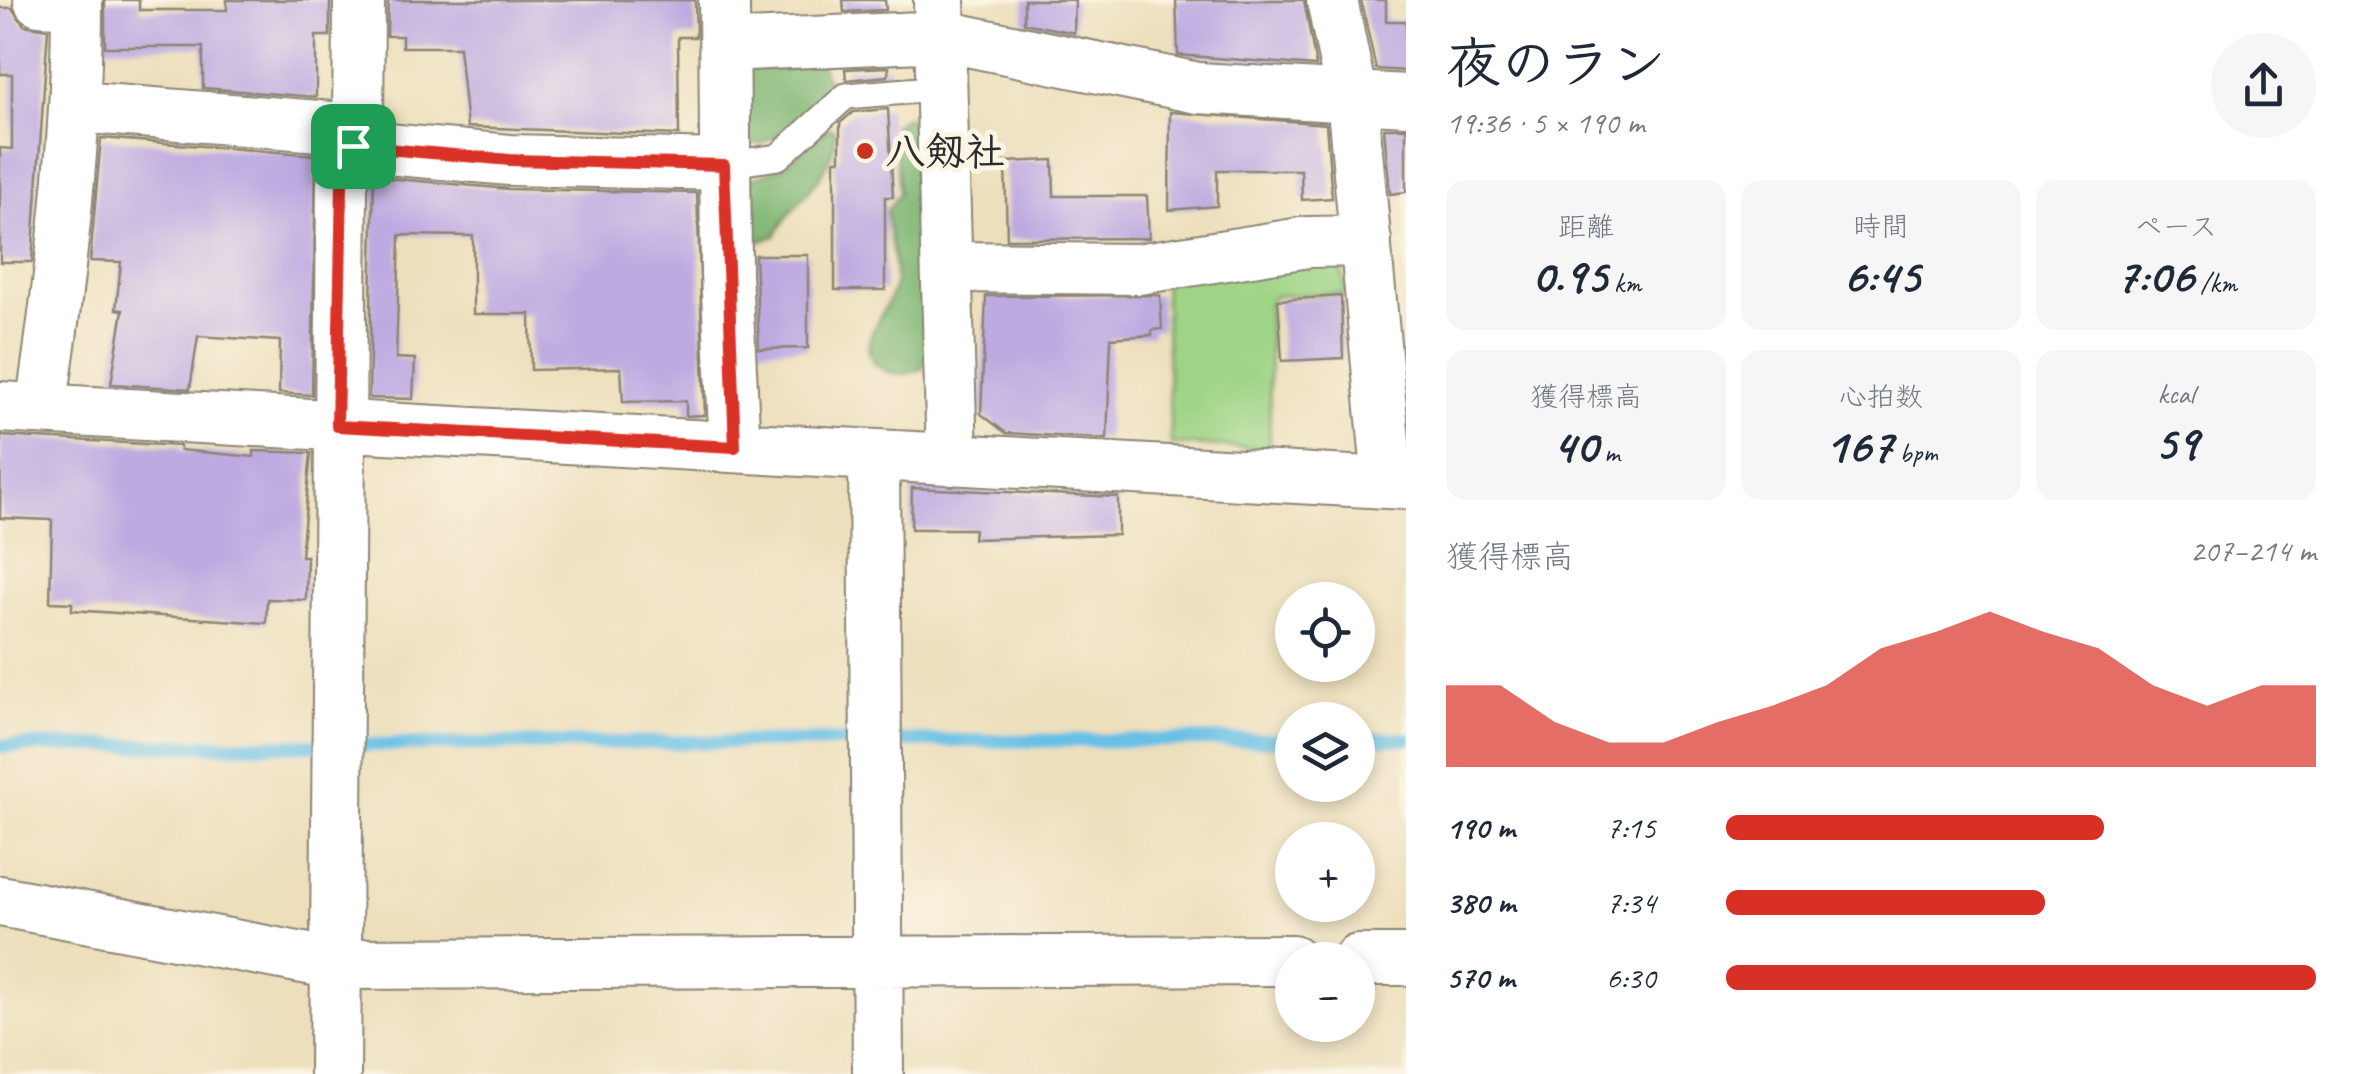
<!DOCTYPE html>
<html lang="ja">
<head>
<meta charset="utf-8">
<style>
  body { margin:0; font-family:Caveat,"Klee One",sans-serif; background:#f6f6f7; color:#1f2937; height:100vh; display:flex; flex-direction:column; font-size:38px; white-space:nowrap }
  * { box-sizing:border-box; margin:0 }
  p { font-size:32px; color:#747a83 }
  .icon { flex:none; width:55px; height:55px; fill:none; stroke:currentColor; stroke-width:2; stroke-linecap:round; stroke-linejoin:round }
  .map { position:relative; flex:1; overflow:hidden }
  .drawer { display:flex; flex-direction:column; background:#fff; width:950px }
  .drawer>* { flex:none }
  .buttons { position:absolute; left:1275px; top:582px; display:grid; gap:20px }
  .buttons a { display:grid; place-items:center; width:100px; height:100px; border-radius:50%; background:#fff; box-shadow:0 5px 15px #0003; font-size:50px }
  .pin { position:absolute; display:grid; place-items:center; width:85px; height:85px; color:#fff; margin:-42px; border-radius:20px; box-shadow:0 5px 15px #0006 }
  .round { display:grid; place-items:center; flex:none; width:105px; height:105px; border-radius:52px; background:#f6f6f7 }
  .summary { display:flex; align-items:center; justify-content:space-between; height:170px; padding:0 40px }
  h1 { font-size:55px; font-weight:600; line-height:75px }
  .figures { display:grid; grid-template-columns:repeat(3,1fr); gap:15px; height:170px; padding:10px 40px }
  .figures div { display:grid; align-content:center; border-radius:20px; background:#f6f6f7; text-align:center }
  .figures b { font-size:50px; font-weight:600 }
  .figures small { font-size:28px; font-weight:400 }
  .figures p { font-size:28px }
  .chart { height:280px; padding:20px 40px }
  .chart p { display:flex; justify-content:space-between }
  .chart svg { width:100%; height:180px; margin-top:10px; fill:#d93025; opacity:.7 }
  ul { padding:0 40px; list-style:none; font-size:32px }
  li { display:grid; grid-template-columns:160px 120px 1fr; align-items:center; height:75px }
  li i { height:25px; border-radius:12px; background:#d93025 }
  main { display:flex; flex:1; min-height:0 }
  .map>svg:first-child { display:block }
  .green { fill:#9ed485; stroke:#648058; stroke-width:2.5 }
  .forest { fill:#7eb672; stroke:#54704e; stroke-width:2.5 }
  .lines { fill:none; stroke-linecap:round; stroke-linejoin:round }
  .stream { stroke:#68c0e6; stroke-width:14 }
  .building { fill:#bdaae1 }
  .service-casing { stroke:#8c8574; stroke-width:29 }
  .minor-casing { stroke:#8c8574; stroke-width:54 }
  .service { stroke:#fff; stroke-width:25 }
  .minor { stroke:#fff; stroke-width:50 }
  .route-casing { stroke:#fff; stroke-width:20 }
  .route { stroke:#d93025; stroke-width:12 }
  .poi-dot { fill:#c8321e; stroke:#fcf5e5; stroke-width:4 }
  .labels { text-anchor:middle; stroke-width:10; stroke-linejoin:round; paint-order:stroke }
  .poi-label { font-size:40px; font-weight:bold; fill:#2b2b2b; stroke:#fcf5e5; text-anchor:start }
</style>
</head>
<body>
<main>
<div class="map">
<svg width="1406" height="1074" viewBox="0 0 1406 1074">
  <rect width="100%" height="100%" fill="#fcf5e5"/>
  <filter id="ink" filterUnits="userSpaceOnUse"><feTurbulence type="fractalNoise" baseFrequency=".01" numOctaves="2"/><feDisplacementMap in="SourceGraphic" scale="20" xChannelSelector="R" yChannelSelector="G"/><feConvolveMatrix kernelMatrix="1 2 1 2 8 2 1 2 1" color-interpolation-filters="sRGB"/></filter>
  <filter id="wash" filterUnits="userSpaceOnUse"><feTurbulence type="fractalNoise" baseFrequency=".0048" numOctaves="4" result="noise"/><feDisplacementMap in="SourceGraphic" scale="40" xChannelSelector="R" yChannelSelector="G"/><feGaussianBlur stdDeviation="2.25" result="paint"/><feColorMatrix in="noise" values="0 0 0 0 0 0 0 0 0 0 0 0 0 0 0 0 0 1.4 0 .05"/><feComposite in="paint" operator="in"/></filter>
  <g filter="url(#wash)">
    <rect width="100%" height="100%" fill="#eddfbc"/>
    <path class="green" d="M 1340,259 L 1346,293 L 1275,296 L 1269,303 L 1270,449 L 1171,444 L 1164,279 Z"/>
    <path class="forest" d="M 819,60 L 829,83 C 818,111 786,131 760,145 L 741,140 L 749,65 Z
      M 906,117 L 920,124 L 928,354 L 922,369 C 911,374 896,376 884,370 C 844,349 894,308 895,281 C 896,257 887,234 887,211 L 899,193 L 894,125 Z
      M 829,127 L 835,131 C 836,178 794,197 775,236 L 750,245 L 742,194 L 753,178 L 784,166 Z"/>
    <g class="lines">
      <path class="stream" d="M 1358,739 L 1406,739
        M 900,741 L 1292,740
        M 351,745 L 845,741
        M 0,746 L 317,745"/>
    </g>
    <g id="blocks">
      <path class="building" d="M 105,0 L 139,0 L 139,10 L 227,10 L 227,0 L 330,0 L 330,36 L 316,36 L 316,97 L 203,88 L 203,47 L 105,47 Z
        M 388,0 L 695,0 L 696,37 L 678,37 L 679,135 L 467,127 L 459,47 L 402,47 L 402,36 L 387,36 Z
        M 843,0 L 885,0 L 886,10 L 844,12 Z
        M 1024,0 L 1075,0 L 1074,33 L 1024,23 Z
        M 1176,0 L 1304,0 L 1316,66 L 1178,55 Z
        M 1361,0 L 1386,0 L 1386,21 L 1406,21 L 1406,71 L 1376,69 Z
        M 0,8 L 12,8 L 24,25 L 48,29 L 32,262 L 0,262 L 0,148 L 12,149 L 12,74 L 0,74 Z
        M 889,67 L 888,76 L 846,80 L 845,69 Z
        M 888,109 L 893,197 L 885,197 L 885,290 L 835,290 L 835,160 L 840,160 L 840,123 L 853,112 Z
        M 1170,112 L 1326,124 L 1332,198 L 1302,200 L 1301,170 L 1217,170 L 1217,206 L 1169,210 Z
        M 1384,128 L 1406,128 L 1406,192 L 1390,194 Z
        M 101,138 L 316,155 L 312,395 L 279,393 L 280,341 L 198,336 L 190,389 L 111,384 L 123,310 L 116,309 L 121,262 L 90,261 Z
        M 1053,160 L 1054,196 L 1147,196 L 1149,238 L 1007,239 L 1005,162 Z
        M 374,177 L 509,189 L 697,193 L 705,415 L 686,416 L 686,401 L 623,402 L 621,368 L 531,370 L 530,314 L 473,314 L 473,236 L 400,235 L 396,358 L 415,359 L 413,399 L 369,398 Z
        M 755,255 L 808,255 L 808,348 L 759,349 Z
        M 1160,295 L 1162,329 L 1152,330 L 1152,335 L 1111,338 L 1107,439 L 1006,433 L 981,414 L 986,296 Z
        M 1341,296 L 1343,358 L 1282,361 L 1278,300 Z
        M 1,436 L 180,446 L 180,450 L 254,457 L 254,451 L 311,453 L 301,556 L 307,556 L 306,600 L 267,599 L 266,623 L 72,610 L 72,603 L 50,602 L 52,520 L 0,518 Z
        M 912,488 L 1118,497 L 1118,535 L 973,539 L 974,529 L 911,529 Z"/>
    </g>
  </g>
  <g filter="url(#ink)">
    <use href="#blocks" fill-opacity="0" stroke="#8c8574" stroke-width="2.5"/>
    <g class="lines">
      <defs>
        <path id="service" d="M 724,165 L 778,157 L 846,96 L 944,88"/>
        <path id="minor" d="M 39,0 L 77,2 C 77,141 61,271 41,409
          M 724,0 L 726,274 L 735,447
          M 939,0 L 952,460
          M 1332,0 L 1352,98 L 1388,483
          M 726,46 L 943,36 L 1198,88 L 1406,100
          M 77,107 L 358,129
          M 353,146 L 510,160 L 724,165
          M 949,267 L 1138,269 L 1308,242 L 1366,241
          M 0,407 L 1406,484
          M 874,455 L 878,1074
          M 0,901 L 335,964 L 1292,960
          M 1358,960 L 1406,960
          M 335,1074 L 342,184 L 358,129 L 359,0"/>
      </defs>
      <use href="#service" class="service-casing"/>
      <use href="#minor" class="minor-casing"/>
      <use href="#service" class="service"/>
      <use href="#minor" class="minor"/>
    </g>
  </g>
  <g class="lines" filter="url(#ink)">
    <defs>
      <path id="route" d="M 353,146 L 510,160 L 724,165 L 735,447 L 337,426 L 342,184 Z"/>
    </defs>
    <use href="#route" class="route-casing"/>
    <use href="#route" class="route"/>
  </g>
  <circle class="poi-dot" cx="865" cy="151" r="10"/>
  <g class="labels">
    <g class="poi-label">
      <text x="885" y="165">八剱社</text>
    </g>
  </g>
</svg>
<div class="buttons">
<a><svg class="icon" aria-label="locate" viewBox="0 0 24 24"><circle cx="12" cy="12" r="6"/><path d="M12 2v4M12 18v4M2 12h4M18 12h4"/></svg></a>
<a><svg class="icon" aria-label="layers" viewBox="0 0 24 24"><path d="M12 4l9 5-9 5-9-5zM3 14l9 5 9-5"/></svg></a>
<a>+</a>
<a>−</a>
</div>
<div class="pin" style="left:353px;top:146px;background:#1e9e55"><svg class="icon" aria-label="arrive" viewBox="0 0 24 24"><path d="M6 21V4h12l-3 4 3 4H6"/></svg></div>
</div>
<section class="drawer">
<div class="summary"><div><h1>夜のラン</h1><p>19:36 · 5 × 190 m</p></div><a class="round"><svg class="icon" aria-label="share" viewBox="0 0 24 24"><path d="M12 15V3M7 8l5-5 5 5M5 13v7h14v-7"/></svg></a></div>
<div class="figures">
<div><p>距離</p><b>0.95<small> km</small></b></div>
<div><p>時間</p><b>6:45</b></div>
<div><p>ペース</p><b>7:06<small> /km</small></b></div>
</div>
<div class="figures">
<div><p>獲得標高</p><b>40<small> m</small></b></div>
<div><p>心拍数</p><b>167<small> bpm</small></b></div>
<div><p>kcal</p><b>59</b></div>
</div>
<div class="chart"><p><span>獲得標高</span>207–214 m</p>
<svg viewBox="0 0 160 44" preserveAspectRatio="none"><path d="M0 44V24L10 24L20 33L30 38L40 38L50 33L60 29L70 24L80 15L90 11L100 6L110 11L120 15L130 24L140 29L150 24L160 24V44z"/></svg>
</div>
<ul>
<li><b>190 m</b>7:15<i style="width:64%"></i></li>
<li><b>380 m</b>7:34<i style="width:54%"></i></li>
<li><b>570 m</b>6:30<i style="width:100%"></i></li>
</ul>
</section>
</main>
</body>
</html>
